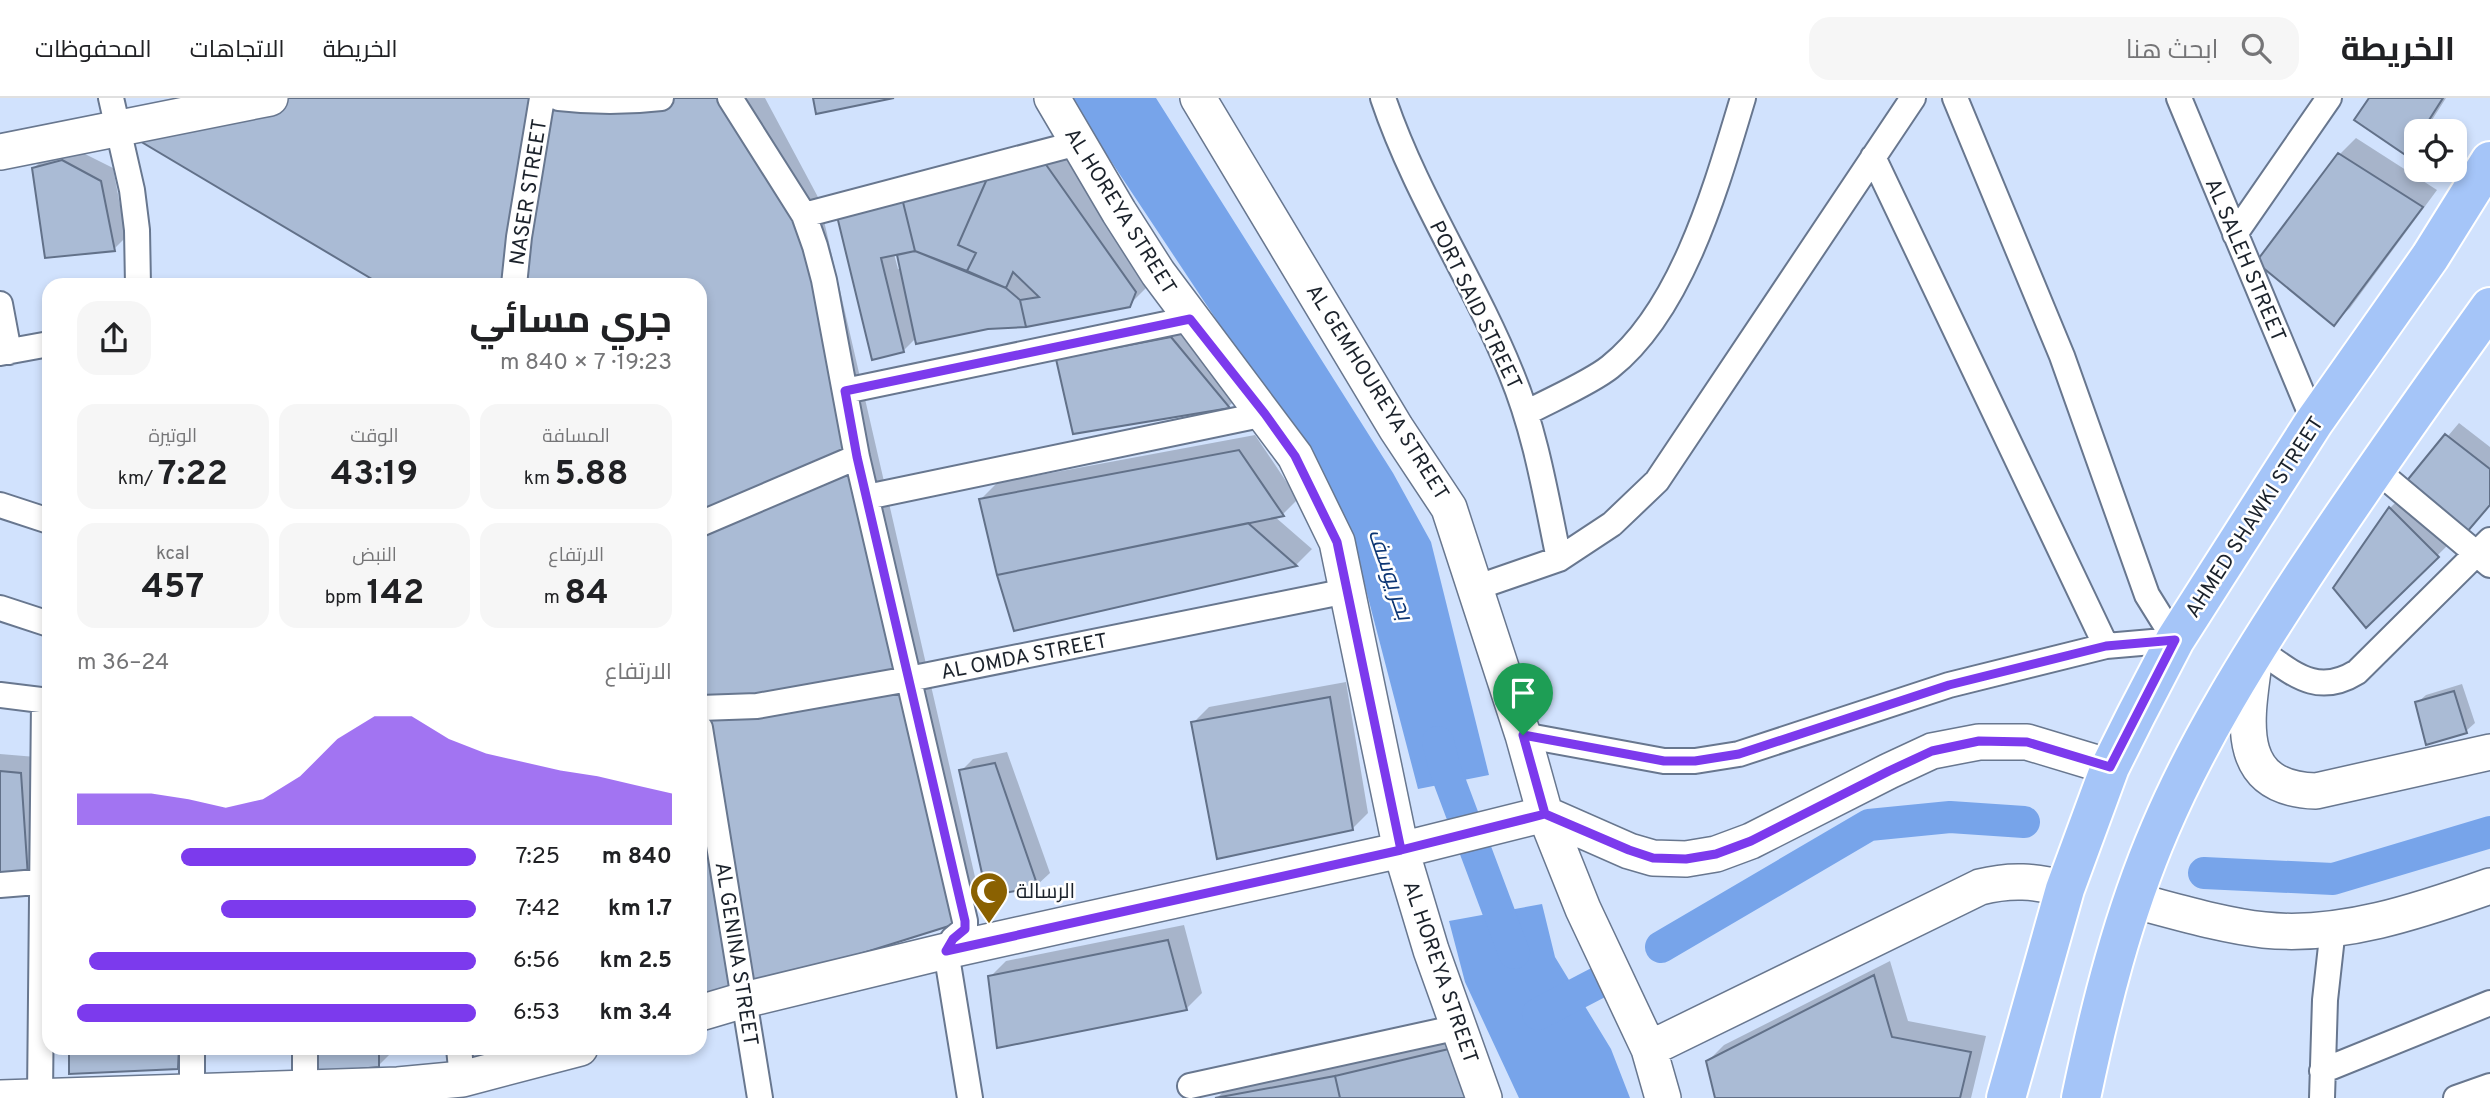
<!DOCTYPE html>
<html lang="ar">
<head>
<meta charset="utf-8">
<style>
  body { margin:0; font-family:Overpass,Cairo,sans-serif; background:#f6f6f6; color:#202124; direction:rtl; height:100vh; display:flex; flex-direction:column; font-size:26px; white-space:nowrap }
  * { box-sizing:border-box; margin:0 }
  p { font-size:23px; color:#757577 }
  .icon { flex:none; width:38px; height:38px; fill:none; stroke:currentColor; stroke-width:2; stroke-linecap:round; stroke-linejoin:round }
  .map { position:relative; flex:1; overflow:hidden; direction:ltr }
  .panel { position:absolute; left:42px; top:180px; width:665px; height:777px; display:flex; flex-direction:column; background:#fff; border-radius:21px; box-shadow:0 4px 10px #0003; direction:rtl }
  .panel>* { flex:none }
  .tools { position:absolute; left:2404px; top:21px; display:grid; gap:14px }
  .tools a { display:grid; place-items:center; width:63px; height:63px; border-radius:14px; background:#fff; box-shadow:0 4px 10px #0003; font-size:35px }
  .pin { position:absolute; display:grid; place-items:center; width:60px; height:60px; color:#fff; margin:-72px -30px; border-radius:50% 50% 50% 0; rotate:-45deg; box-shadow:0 0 7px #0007 }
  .pin .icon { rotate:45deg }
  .round { display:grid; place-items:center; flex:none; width:74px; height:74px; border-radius:21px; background:#f6f6f6 }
  .summary { display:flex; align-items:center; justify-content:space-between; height:119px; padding:0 35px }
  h1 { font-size:38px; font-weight:700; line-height:52px }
  .figures { display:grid; grid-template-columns:repeat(3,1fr); gap:10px; height:119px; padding:7px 35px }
  .figures div { display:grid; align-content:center; border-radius:18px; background:#f6f6f6; text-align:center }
  .figures b { font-size:35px; font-weight:700 }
  .figures small { font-size:19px; font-weight:400 }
  .figures p { font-size:19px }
  .chart { height:196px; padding:14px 35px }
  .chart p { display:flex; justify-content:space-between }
  .chart svg { width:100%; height:126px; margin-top:7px; fill:#7c3aed; opacity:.7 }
  ul { padding:0 35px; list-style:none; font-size:23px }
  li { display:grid; grid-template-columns:112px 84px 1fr; align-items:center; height:52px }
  li i { height:18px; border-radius:9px; background:#7c3aed }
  header { display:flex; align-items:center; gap:42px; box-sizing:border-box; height:98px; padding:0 35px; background:#fff; border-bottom:2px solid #e0e0e0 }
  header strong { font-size:33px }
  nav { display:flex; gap:38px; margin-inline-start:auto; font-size:24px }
  .search { width:490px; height:63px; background:#f6f6f6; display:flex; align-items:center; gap:18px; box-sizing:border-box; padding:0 24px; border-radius:21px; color:#757577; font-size:26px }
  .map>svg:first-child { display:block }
  .water { fill:#77a4ea }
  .shadow { fill:#0003; fill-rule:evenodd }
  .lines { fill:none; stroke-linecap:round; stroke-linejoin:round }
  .canal { stroke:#77a4ea; stroke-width:32 }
  .building { fill:#aabbd5; stroke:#627189; stroke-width:2 }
  .street-casing { stroke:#68778f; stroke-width:28 }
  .secondary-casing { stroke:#68778f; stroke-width:38 }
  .primary-casing { stroke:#fff; stroke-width:42 }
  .street { stroke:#fff; stroke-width:24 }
  .secondary { stroke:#fff; stroke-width:35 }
  .primary { stroke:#a5c5f8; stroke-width:38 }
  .route-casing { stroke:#fff; stroke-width:14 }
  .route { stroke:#7c3aed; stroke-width:9 }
  .labels { text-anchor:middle; stroke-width:5; stroke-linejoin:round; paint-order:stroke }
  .street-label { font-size:21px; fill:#1b222b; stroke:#fff }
  .poi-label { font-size:21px; fill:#1b222b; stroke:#fff; text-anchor:start }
  .water-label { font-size:23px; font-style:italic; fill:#0d3674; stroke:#fff }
</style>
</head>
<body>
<header>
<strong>الخريطة</strong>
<div class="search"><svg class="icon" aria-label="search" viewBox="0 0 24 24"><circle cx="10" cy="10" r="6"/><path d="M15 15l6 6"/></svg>ابحث هنا</div>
<nav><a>الخريطة</a><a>الاتجاهات</a><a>المحفوظات</a></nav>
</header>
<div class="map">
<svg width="2490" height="1000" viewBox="0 0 2490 1000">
  <rect width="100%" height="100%" fill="#d1e2fd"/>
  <path class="water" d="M 1069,0 L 1156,0 L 1393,375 L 1431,444 L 1489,677 L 1418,691 L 1352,438 L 1279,316 Z
    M 1542,806 L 1555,859 L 1611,951 L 1630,1000 L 1519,1000 L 1465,884 L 1449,823 Z"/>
  <path class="shadow" d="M 208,0 L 765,0 L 819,101 L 981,805 L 964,821 L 700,187 L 385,187 L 121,30 Z
    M 2371,0 L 2446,0 L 2425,33 L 2417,33 L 2417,45 L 2406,56 Z
    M 2356,40 L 2437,92 L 2350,210 L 2334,225 L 2340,56 Z
    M 1058,46 L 1151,177 L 1146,190 L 1129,207 L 917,239 L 904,252 L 837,114 ZM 898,155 L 902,170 L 898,171 L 894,156 Z
    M 75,51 L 113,70 L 126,139 L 114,151 L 34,70 L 46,58 Z
    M 1184,227 L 1241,296 L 1229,308 L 1074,334 L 1058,262 Z
    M 2459,325 L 2490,349 L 2490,406 L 2408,385 Z
    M 1255,337 L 1298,401 L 1283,416 L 1274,418 L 1312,451 L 1296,467 L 1016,531 L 981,401 L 997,385 Z
    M 2402,398 L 2450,445 L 2367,527 L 2335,490 L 2390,410 Z
    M 1346,584 L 1368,715 L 1352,731 L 1193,625 L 1209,609 Z
    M 2462,586 L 2475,625 L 2466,633 L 2427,644 L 2417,605 L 2426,597 Z
    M 1007,654 L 1050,775 L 1037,787 L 988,796 L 961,673 L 973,661 Z
    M 0,656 L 36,659 L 43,761 L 27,777 L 0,777 Z
    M 1184,827 L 1202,895 L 1186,911 L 990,879 L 1006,863 Z
    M 1890,863 L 1908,923 L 1986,938 L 1971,1000 L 1717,1000 L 1708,963 L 1724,947 Z
    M 1465,938 L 1483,1000 L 1217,1000 L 1229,988 L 1349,966 Z
    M 310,950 L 391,950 L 391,955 L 379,967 Z
    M 459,950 L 553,950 L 463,978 Z"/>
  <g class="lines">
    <path class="canal" d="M 1438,644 L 1445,671 L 1514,855
      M 2204,775 L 2333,781 L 2490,734
      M 1661,849 L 1869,727 L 1950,719 L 2024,724
      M 1538,916 L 1605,881"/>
  </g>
  <path class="building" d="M 267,0 L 741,0 L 804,117 L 965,823 L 700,906 L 700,187 L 382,187 L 118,30 Z
    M 813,0 L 894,0 L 816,16 Z
    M 2369,0 L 2443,0 L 2422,33 L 2417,33 L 2417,42 L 2407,58 L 2354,22 Z
    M 2338,55 L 2423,109 L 2334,228 L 2256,164 Z
    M 1042,61 L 1136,194 L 1130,209 L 1026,229 L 1020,202 L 1039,199 L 1013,174 L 1006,190 L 967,173 L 976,155 L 958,147 L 990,74 Z
    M 62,62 L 101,83 L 115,153 L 45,160 L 32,70 Z
    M 990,74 L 958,147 L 976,155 L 967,173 L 915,153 L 901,96 Z
    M 901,96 L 915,153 L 881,160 L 904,254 L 872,262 L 836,114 Z
    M 915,153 L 1006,190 L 1020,202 L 1026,229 L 988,231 L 916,246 L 897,157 Z
    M 1171,239 L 1230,310 L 1073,336 L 1056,261 Z
    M 2445,336 L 2490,371 L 2490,407 L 2461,441 L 2405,385 Z
    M 1239,352 L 1284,418 L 997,477 L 979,401 Z
    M 2389,409 L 2439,459 L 2366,530 L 2333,490 Z
    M 1248,425 L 1297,468 L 1014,533 L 997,477 Z
    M 2454,593 L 2467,635 L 2426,647 L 2415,604 Z
    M 1330,599 L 1353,732 L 1217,761 L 1191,624 Z
    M 995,665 L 1038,789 L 987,798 L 959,672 Z
    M 0,673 L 21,675 L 28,779 L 0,778 Z
    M 1168,842 L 1187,912 L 997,950 L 988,878 Z
    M 1874,877 L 1892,939 L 1971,954 L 1960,1000 L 1715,1000 L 1706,963 Z
    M 69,950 L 179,950 L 178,971 L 69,976 Z
    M 308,950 L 379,950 L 379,969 L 306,976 Z
    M 1453,950 L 1468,1000 L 1340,1000 L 1335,978 Z
    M 1335,978 L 1340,1000 L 1215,1000 Z"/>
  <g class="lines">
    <defs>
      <path id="street" d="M 111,0 L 132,92 L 137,132 L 138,187
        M 559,0 C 593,4 627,4 661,0
        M 730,0 L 804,117 L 815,148 L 824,182 L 857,359 L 965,823 L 965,831 L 953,841 L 946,853 L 970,1000
        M 1383,0 C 1416,98 1473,181 1511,275 C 1536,335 1546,399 1559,461
        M 2179,0 L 2314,324
        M 1873,59 L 2106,548
        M 804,117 L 1078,45
        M 2235,136 L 2329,0
        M 514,187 L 519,139 L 542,0
        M 0,206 L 9,254
        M 0,255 L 49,246
        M 845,293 L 1190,221
        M 1526,315 C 1550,302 1590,285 1610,269 C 1683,211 1717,86 1743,0
        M 2374,370 L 2490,467
        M 867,399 L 1265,316
        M 0,407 L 49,423
        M 700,426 L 857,359
        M 1475,490 L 1559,461 L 1612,426 L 1657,383 L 1913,0
        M 0,510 L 49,526
        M 2256,550 C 2291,573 2315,600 2357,574 L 2490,442
        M 0,597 L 49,603
        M 700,610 L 757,608 L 909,581 L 1347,493
        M 700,630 L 760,1000
        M 1523,637 L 1664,663 L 1695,663 L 1739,656 L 1949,587 L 2106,548 L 2175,542 L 2147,497 L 2062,258 L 1955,0
        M 0,787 L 49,783
        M 192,950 L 192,995
        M 305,950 L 305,992
        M 459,950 L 462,981
        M 2322,973 L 2490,905
        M 1190,988 L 1459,929
        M 40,998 L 44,603
        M 2322,1000 L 2325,902 L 2333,830
        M 2456,1000 L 2490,988"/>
      <path id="secondary" d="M 1052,0 L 1119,114 L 1158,175 L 1295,358 L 1337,444 L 1401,752 L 1431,852 L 1484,1000
        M 1198,0 L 1396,330 L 1449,410 L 1523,637 L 1545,716 L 1583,811 L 1649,951 L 1663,1000
        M 0,54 L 270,0
        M 2256,550 C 2249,611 2226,690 2316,693 L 2490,654
        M 2132,802 C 2175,813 2220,827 2264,832 C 2340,840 2419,813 2490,788
        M 700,915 L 744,902 L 946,853 L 1401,752 L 1545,716 L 1629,753 L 1653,760 L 1686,761 L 1716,756 L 1751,743 L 1889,673 L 1932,653 L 1979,644 L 2027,644 L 2110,669
        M 1649,951 L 1980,789 C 2011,781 2035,783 2065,791
        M 0,1000 L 398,987 L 462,981 L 580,950"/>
      <path id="primary" d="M 2006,1000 L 2065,791 L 2110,669 L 2136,617 L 2175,542 L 2314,324 L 2430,159 L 2490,63
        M 2081,1000 C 2100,909 2123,817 2160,731 C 2198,642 2250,559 2303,478 C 2363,387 2426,298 2490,209"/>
    </defs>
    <use href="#street" class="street-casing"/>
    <use href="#secondary" class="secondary-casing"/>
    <use href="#primary" class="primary-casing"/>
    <use href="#street" class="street"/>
    <use href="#secondary" class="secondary"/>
    <use href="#primary" class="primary"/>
  </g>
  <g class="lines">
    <defs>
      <path id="route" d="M 1523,637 L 1545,716 L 1401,752 L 1337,444 L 1295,358 L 1265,316 L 1190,221 L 845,293 L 857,359 L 965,823 L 965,831 L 953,841 L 946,853 L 1401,752 L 1545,716 L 1629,752 L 1653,760 L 1686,761 L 1716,756 L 1751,743 L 1889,673 L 1932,653 L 1979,643 L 2027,644 L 2110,669 L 2175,542 L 2106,548 L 1949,587 L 1739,656 L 1695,663 L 1664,663 L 1523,637"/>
    </defs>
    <use href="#route" class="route-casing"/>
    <use href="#route" class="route"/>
  </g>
  <defs>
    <symbol id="mosque-pin" viewBox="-11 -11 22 30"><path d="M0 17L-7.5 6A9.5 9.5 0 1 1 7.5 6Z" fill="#8a6101" stroke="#fff"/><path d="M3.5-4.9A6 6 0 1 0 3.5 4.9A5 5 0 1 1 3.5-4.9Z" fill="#fff"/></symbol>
  </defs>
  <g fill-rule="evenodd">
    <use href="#mosque-pin" x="967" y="771" width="44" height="60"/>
  </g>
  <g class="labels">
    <g class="street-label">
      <text transform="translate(528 94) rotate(-81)" y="7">NASER STREET</text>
      <text transform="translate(1121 113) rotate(58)" y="7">AL HOREYA STREET</text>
      <text transform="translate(2246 162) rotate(67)" y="7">AL SALEH STREET</text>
      <text transform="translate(1476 207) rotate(64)" y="7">PORT SAID STREET</text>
      <text transform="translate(1378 294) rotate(58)" y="7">AL GEMHOUREYA STREET</text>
      <text transform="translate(2254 419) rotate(-57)" y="7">AHMED SHAWKI STREET</text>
      <text transform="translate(1024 558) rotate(-11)" y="7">AL OMDA STREET</text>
      <text transform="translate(737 856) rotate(81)" y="7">AL GENINA STREET</text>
      <text transform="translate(1441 874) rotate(71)" y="7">AL HOREYA STREET</text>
    </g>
    <g class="poi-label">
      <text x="1016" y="800">الرسالة</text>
    </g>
    <g class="water-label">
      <text transform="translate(1391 476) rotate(71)" y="8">بحر يوسف</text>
    </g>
  </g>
</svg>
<div class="tools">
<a><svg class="icon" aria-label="locate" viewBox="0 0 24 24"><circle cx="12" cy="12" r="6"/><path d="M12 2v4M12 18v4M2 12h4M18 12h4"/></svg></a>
</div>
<div class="pin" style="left:1523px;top:637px;background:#1e9e55"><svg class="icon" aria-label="arrive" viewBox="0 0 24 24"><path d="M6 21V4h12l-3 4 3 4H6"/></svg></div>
<section class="panel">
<div class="summary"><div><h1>جري مسائي</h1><p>19:23 · 7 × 840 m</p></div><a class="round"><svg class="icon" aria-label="share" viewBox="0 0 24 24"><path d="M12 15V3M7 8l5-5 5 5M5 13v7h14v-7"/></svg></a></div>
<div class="figures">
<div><p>المسافة</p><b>5.88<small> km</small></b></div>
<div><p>الوقت</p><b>43:19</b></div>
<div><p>الوتيرة</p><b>7:22<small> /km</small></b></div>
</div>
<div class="figures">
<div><p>الارتفاع</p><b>84<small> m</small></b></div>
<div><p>النبض</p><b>142<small> bpm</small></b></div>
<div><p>kcal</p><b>457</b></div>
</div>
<div class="chart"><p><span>الارتفاع</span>24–36 m</p>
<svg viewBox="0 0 160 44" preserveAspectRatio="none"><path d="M0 44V33L10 33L20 33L30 35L40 38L50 35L60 27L70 14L80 6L90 6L100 14L110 19L120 22L130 25L140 27L150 30L160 33V44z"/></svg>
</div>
<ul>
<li><b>840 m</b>7:25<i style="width:74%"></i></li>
<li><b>1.7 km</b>7:42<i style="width:64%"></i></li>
<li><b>2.5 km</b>6:56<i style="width:97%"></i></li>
<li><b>3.4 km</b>6:53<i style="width:100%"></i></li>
</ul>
</section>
</div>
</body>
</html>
